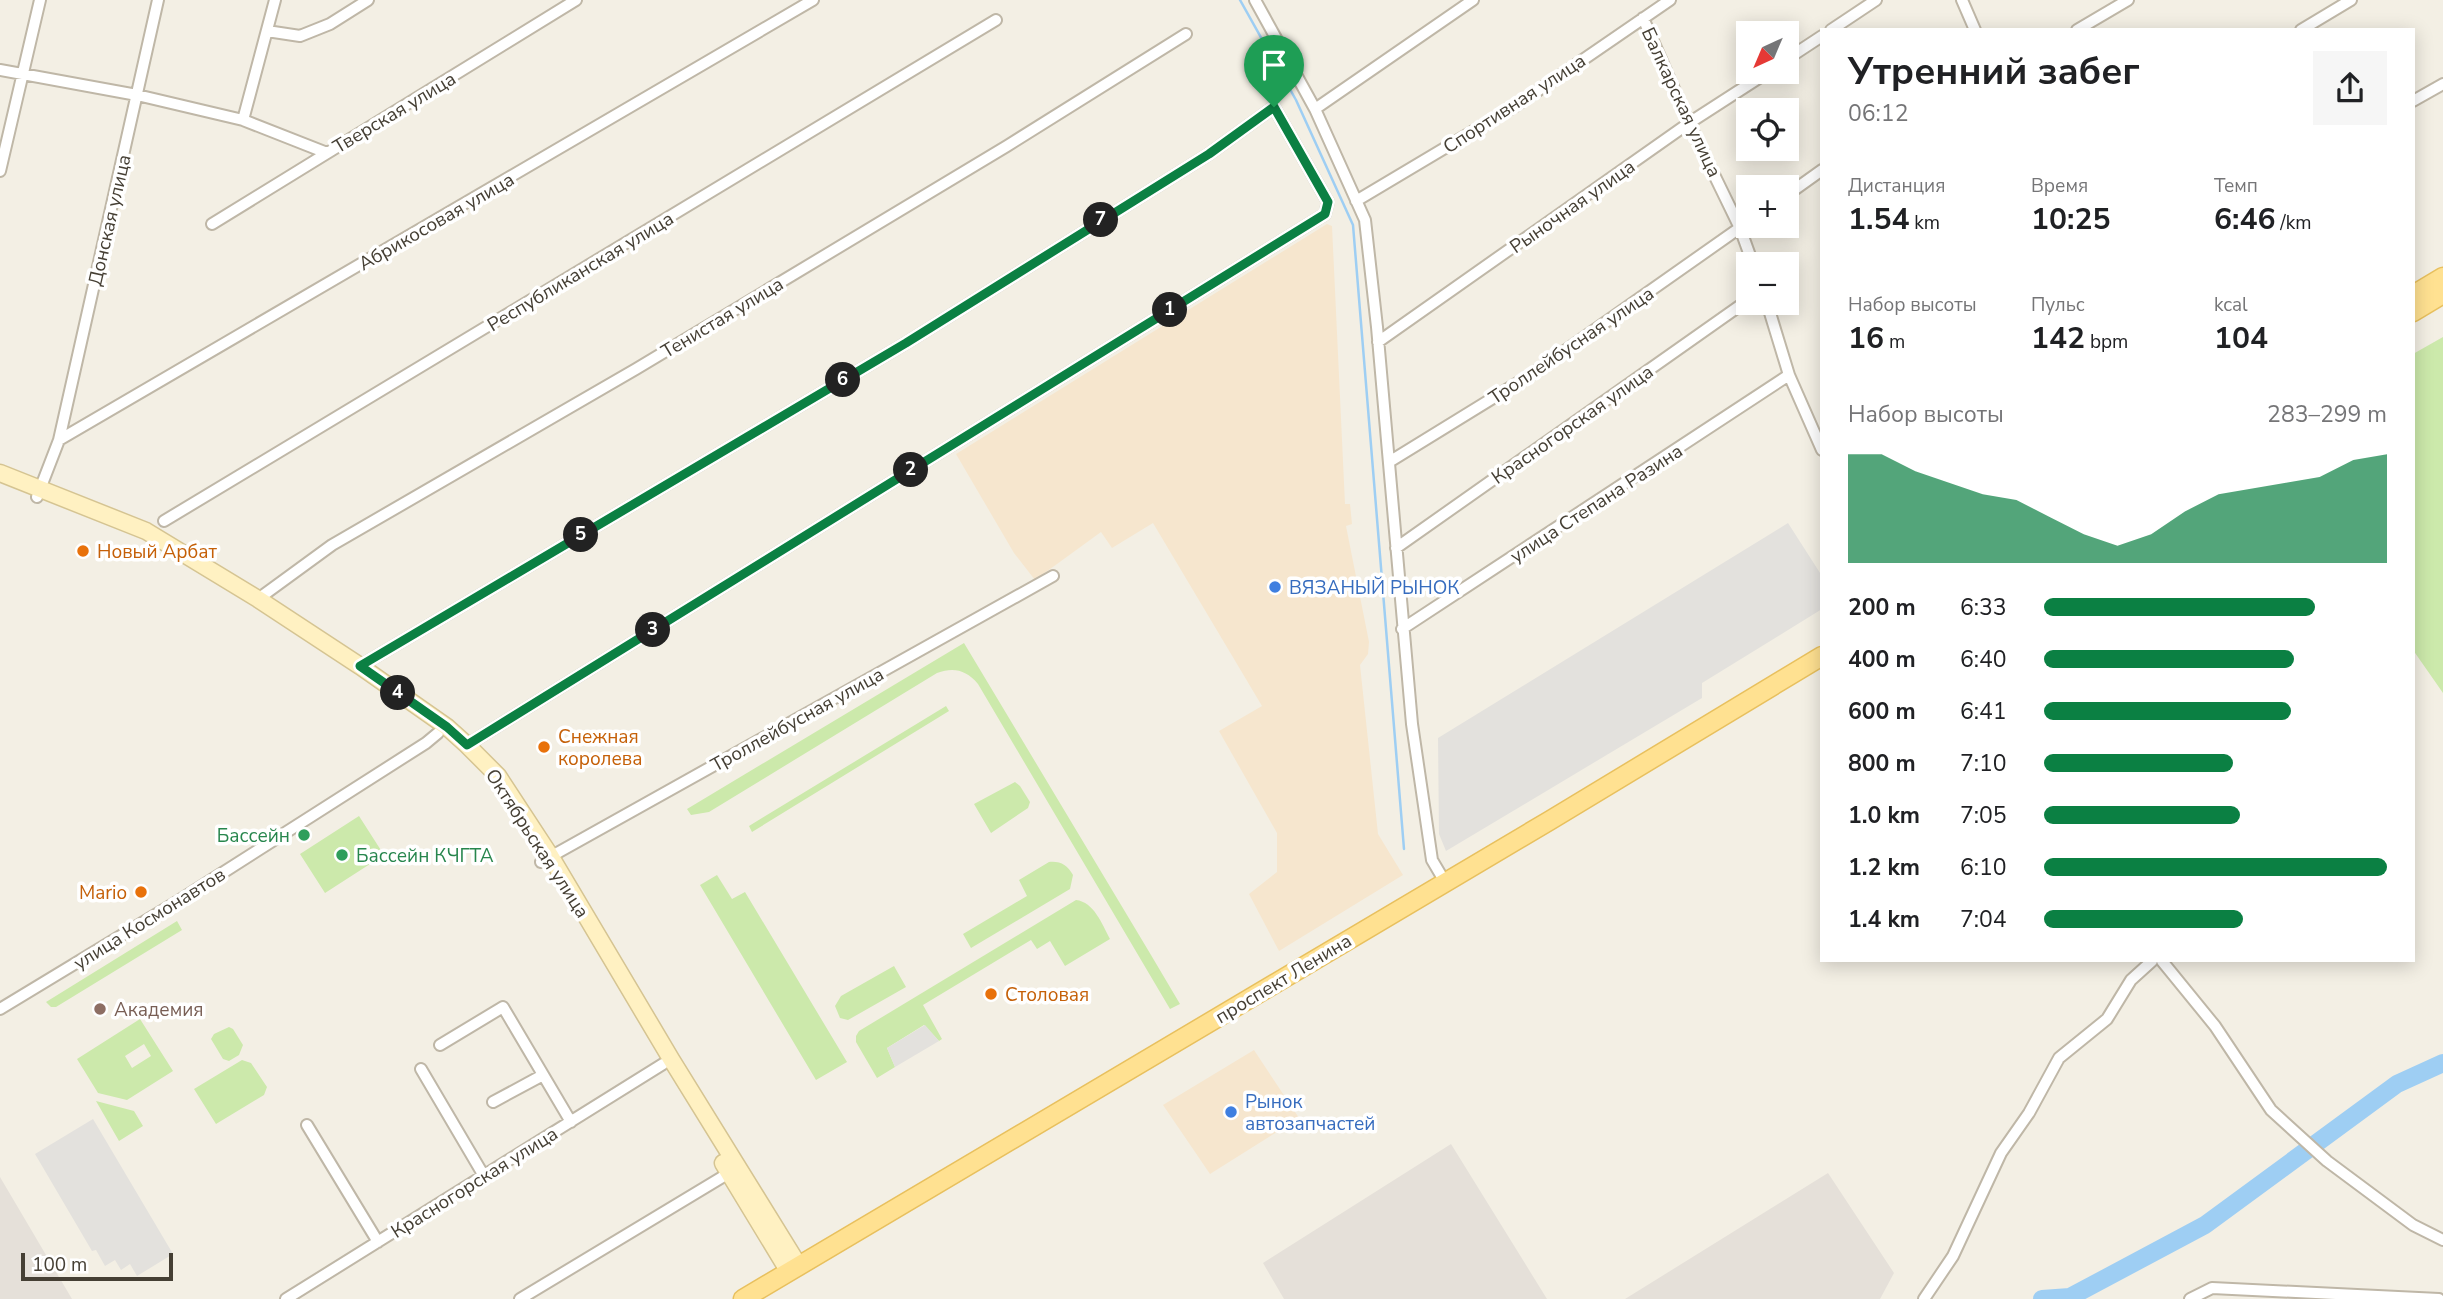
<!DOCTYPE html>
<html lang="ru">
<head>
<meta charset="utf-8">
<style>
  body { margin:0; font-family:"Nunito Sans",sans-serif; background:#f6f6f6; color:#202124; height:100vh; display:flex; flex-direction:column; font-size:26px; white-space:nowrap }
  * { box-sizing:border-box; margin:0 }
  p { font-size:23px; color:#757577 }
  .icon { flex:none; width:38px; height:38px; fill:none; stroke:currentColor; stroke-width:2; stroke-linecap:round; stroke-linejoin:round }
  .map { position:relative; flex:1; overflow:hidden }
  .panel { position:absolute; left:1820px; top:28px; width:595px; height:934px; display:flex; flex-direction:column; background:#fff; border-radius:0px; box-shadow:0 4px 18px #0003 }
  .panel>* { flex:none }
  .needle { width:46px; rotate:224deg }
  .buttons { position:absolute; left:1736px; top:21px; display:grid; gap:14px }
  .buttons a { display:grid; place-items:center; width:63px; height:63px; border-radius:0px; background:#fff; box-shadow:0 4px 18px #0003; font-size:35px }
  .scale { position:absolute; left:21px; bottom:18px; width:152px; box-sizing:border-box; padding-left:7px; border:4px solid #453f34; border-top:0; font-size:19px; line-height:24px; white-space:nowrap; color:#453f34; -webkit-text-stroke:5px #fff; paint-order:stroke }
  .pin { position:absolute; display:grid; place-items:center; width:60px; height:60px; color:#fff; margin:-72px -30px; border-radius:50% 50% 50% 0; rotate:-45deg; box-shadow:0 0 7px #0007 }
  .pin .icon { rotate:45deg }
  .km { position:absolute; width:35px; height:35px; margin:-18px; border-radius:50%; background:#222; color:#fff; font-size:19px; line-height:35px; text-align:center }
  .round { display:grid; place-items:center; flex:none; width:74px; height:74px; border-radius:0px; background:#f6f6f6 }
  .head { display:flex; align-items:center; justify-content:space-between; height:119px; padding:0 28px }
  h1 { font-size:38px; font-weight:700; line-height:52px }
  .stats { display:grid; grid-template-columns:repeat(3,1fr); gap:10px; height:119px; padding:7px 28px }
  .stats div { display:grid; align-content:center }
  .stats b { font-size:30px; font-weight:700 }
  .stats small { font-size:19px; font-weight:400 }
  .stats p { font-size:19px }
  .chart { height:196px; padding:14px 28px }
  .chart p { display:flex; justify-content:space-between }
  .chart svg { width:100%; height:126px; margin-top:7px; fill:#0b8043; opacity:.7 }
  ul { padding:0 28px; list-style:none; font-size:23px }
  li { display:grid; grid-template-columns:112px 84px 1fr; align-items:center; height:52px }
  li i { height:18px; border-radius:9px; background:#0b8043 }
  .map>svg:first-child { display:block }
  .commercial { fill:#f6e6ce }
  .industrial { fill:#e5e0d9 }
  .green { fill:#cce9ab; fill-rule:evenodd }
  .parking { fill:#e3e1dd }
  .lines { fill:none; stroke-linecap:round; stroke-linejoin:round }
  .stream { stroke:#9ecef3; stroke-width:2.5 }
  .river { stroke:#9ecef3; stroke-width:18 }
  .minor-casing { stroke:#bfb7a7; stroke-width:14 }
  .secondary-casing { stroke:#d5c492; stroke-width:19 }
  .primary-casing { stroke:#e8c05e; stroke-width:21 }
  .minor { stroke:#fff; stroke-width:10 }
  .secondary { stroke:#fff1c2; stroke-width:16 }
  .primary { stroke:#ffe191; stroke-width:18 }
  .route-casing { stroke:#fff; stroke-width:14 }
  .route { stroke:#0b8043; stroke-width:9 }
  .food-dot { fill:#e8710a; stroke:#fff; stroke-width:2.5 }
  .shop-dot { fill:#3f7fe0; stroke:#fff; stroke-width:2.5 }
  .leisure-dot { fill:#2e9e5b; stroke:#fff; stroke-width:2.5 }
  .education-dot { fill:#8d6e63; stroke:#fff; stroke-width:2.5 }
  .labels { text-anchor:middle; stroke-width:7; stroke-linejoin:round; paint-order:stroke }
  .street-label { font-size:19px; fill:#453f34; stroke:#fff }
  .food-label { font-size:19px; fill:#c56008; stroke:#fff; text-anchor:start }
  .shop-label { font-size:19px; fill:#366cbe; stroke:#fff; text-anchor:start }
  .leisure-label { font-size:19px; fill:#27864d; stroke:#fff; text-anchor:end }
  .education-label { font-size:19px; fill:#785e54; stroke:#fff; text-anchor:start }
</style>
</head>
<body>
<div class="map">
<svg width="2443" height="1299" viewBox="0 0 2443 1299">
  <rect width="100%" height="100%" fill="#f3efe4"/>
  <path class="commercial" d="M 1327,224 L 1332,226 L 1345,504 L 1350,504 L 1352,524 L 1346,526 L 1369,642 L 1368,654 L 1360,665 L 1378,834 L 1403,875 L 1279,951 L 1249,894 L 1277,872 L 1277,833 L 1219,731 L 1262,706 L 1153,523 L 1112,548 L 1101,532 L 1035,580 L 1014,553 L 956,454 Z
    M 1254,1050 L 1299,1118 L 1210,1174 L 1163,1105 Z"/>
  <path class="industrial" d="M 1451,1144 L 1547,1299 L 1284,1299 L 1263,1263 Z
    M 1828,1173 L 1894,1273 L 1880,1299 L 1625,1299 Z
    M 0,1177 L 72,1299 L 0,1299 Z"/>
  <path class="green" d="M 2443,337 L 2443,693 L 2413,650 L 2413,354 Z
    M 964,643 L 1151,955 L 1180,1004 L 1170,1009 L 978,684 C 966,670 954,667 937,673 L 709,812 L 691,815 L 687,809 Z
    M 946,706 L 949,711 L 752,832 L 749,826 Z
    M 1015,782 L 1020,786 L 1030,802 L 1028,808 L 991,833 L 974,804 Z
    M 359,816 L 384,855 L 325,893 L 300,854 Z
    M 1049,862 C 1061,861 1067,865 1073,875 L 1070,889 L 971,948 L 963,934 L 1027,896 L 1019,880 Z
    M 717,875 L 732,899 L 745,892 L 847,1062 L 816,1080 L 700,885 Z
    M 1076,900 C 1094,902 1102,924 1110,939 L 1065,966 L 1050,941 L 1037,949 L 1031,940 L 923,1005 L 942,1039 L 939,1041 L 924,1025 L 887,1048 L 895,1067 L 877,1078 L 856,1042 L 856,1036 L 859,1031 Z
    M 177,921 L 182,930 L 56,1007 L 51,1007 L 46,1002 Z
    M 894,966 L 906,987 L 848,1020 L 840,1018 L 835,1006 L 841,996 Z
    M 140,1019 L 173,1071 L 127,1100 L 98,1093 L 77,1059 ZM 144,1044 L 151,1056 L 132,1068 L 125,1056 Z
    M 229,1027 L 233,1029 L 243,1045 L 239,1055 L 229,1061 L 223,1059 L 211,1039 L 214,1034 Z
    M 242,1060 L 251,1063 L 267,1087 L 264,1095 L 216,1124 L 194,1089 Z
    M 96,1101 L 134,1111 L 143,1126 L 119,1141 Z"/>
  <path class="parking" d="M 1788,523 L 1822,576 L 1822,609 L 1702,683 L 1702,698 L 1446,851 L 1439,834 L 1438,738 Z
    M 925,1025 L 939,1041 L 895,1067 L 887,1048 Z
    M 93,1119 L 173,1254 L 137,1276 L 130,1264 L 121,1270 L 115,1260 L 105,1266 L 96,1250 L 92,1251 L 35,1154 Z"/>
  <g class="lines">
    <path class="stream" d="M 1240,0 L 1296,100 L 1353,225 L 1404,849"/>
    <path class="river" d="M 2042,1299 L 2070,1297 L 2205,1225 L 2397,1084 L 2443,1063"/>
    <defs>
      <path id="minor" d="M 1255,0 L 1315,109 L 1365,220 L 1377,327 L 1412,724 L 1432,860 L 1445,882
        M 1962,0 L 1975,30
        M 1643,18 L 1689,123 L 1740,228 L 1753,264
        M 1831,30 L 1876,0
        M 2077,30 L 2128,0
        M 2301,30 L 2351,0
        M 267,31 L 300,36 L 330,24 L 368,0
        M 1787,59 L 1822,36
        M 0,70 L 137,95 L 243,120 L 327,153
        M 2413,101 L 2443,84
        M 1315,109 L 1473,0
        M 243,120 L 275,0
        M 0,171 L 40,0
        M 1787,195 L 1822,170
        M 1356,201 L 1517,105 L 1670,0
        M 212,224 L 576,0
        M 1767,303 L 1789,375 L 1822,450
        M 1378,342 L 1689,123 L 1768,72
        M 59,440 L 813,0
        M 1389,462 L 1532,374 L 1748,222
        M 37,497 L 59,440 L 158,0
        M 164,521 L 996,20
        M 1396,548 L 1748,300
        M 258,599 L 332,545 L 636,369 L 1007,146 L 1186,34
        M 1402,629 L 1789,375
        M 360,666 L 906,343 L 1209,154 L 1274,107 L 1328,202 L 1325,214 L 467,745
        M 541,862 L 1053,576
        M 2162,961 L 2215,1026 L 2271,1110 L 2327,1161 L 2413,1225 L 2443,1240
        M 0,1009 L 180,900 L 426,743 L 438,733
        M 440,1045 L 503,1007 L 571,1122
        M 421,1069 L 484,1176
        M 493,1102 L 543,1075
        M 307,1125 L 378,1242
        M 286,1299 L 663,1064
        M 520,1299 L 729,1173
        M 1924,1299 L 1953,1256 L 2001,1153 L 2029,1113 L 2059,1058 L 2107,1019 L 2131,980 L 2152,961
        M 2190,1299 L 2212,1288 L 2439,1299"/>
      <path id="secondary" d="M 0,473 L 146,531 L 258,599 L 360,666 L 447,727 L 467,745 L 498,776 L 551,857 L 671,1059 L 799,1266
        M 723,1163 L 789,1272"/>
      <path id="primary" d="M 2413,295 L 2443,277
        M 2413,312 L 2443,294
        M 743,1299 L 1549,821 L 1822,656"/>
    </defs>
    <use href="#minor" class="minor-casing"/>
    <use href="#secondary" class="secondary-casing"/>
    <use href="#primary" class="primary-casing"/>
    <use href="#minor" class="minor"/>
    <use href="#secondary" class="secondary"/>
    <use href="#primary" class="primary"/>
  </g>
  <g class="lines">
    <defs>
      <path id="route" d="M 1274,107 L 1328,202 L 1325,214 L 467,745 L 447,727 L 360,666 L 906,343 L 1209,154 Z"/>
    </defs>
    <use href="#route" class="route-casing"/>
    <use href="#route" class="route"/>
  </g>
  <g class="food-dot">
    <circle cx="83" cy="551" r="7"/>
    <circle cx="544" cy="747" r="7"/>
    <circle cx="141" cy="892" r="7"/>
    <circle cx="991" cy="994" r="7"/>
  </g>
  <g class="shop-dot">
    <circle cx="1275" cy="587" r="7"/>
    <circle cx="1231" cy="1112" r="7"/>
  </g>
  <g class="leisure-dot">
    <circle cx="304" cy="835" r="7"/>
    <circle cx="342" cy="855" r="7"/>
  </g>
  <circle class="education-dot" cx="100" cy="1009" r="7"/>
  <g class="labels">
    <g class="street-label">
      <text transform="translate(1682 102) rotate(65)" y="7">Балкарская улица</text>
      <text transform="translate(1514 103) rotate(-33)" y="7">Спортивная улица</text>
      <text transform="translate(394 112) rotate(-31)" y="7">Тверская улица</text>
      <text transform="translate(1572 206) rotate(-35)" y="7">Рыночная улица</text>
      <text transform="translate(109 220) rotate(-77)" y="7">Донская улица</text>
      <text transform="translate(436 221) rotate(-30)" y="7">Абрикосовая улица</text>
      <text transform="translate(580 271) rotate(-31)" y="7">Республиканская улица</text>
      <text transform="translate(722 317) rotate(-31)" y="7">Тенистая улица</text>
      <text transform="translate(1571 345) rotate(-34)" y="7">Троллейбусная улица</text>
      <text transform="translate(1572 424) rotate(-35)" y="7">Красногорская улица</text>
      <text transform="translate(1596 503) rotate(-33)" y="7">улица Степана Разина</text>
      <text transform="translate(797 719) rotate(-29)" y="7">Троллейбусная улица</text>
      <text transform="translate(538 843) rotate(57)" y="7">Октябрьская улица</text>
      <text transform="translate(149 918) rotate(-32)" y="7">улица Космонавтов</text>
      <text transform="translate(1283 978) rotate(-31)" y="7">проспект Ленина</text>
      <text transform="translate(474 1182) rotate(-32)" y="7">Красногорская улица</text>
    </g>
    <g class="food-label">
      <text x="97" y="558">Новый Арбат</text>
      <text x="558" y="743">Снежная<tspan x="558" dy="22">королева</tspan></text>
      <text x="127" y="899" text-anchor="end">Mario</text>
      <text x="1005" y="1001">Столовая</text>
    </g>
    <g class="shop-label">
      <text x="1289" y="594">ВЯЗАНЫЙ РЫНОК</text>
      <text x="1245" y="1108">Рынок<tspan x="1245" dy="22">автозапчастей</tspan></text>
    </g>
    <g class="leisure-label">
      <text x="290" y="842">Бассейн</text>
      <text x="356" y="862" text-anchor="start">Бассейн КЧГТА</text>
    </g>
    <g class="education-label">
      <text x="114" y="1016">Академия</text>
    </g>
  </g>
</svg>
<div class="buttons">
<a><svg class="needle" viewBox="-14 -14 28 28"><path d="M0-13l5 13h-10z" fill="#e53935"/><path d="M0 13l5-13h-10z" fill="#757577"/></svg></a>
<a><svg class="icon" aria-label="locate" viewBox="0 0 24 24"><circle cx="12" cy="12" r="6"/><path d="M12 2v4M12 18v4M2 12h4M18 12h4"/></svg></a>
<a>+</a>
<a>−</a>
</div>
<div class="scale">100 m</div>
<div class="pin" style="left:1274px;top:107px;background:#1e9e55"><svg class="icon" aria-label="arrive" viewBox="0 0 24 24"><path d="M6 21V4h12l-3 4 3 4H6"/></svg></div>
<b class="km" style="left:1170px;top:310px">1</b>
<b class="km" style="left:911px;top:470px">2</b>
<b class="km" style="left:653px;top:630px">3</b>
<b class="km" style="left:398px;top:693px">4</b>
<b class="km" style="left:581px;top:535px">5</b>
<b class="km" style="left:843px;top:380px">6</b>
<b class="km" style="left:1101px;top:220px">7</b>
<section class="panel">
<div class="head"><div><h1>Утренний забег</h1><p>06:12</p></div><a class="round"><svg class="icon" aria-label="share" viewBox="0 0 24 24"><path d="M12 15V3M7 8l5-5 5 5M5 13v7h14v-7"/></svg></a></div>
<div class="stats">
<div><p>Дистанция</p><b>1.54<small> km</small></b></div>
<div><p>Время</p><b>10:25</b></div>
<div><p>Темп</p><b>6:46<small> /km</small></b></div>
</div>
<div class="stats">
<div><p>Набор высоты</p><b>16<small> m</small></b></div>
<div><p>Пульс</p><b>142<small> bpm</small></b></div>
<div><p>kcal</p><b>104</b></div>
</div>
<div class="chart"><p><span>Набор высоты</span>283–299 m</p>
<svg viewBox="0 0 160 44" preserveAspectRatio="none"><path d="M0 44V6L10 6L20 12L30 16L40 20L50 22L60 28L70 34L80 38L90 34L100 26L110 20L120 18L130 16L140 14L150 8L160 6V44z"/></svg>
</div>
<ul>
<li><b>200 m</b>6:33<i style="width:79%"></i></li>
<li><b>400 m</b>6:40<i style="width:73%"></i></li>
<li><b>600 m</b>6:41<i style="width:72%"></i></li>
<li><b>800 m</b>7:10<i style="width:55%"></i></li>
<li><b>1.0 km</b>7:05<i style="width:57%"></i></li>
<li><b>1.2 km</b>6:10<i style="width:100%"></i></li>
<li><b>1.4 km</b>7:04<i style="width:58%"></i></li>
</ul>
</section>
</div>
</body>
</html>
